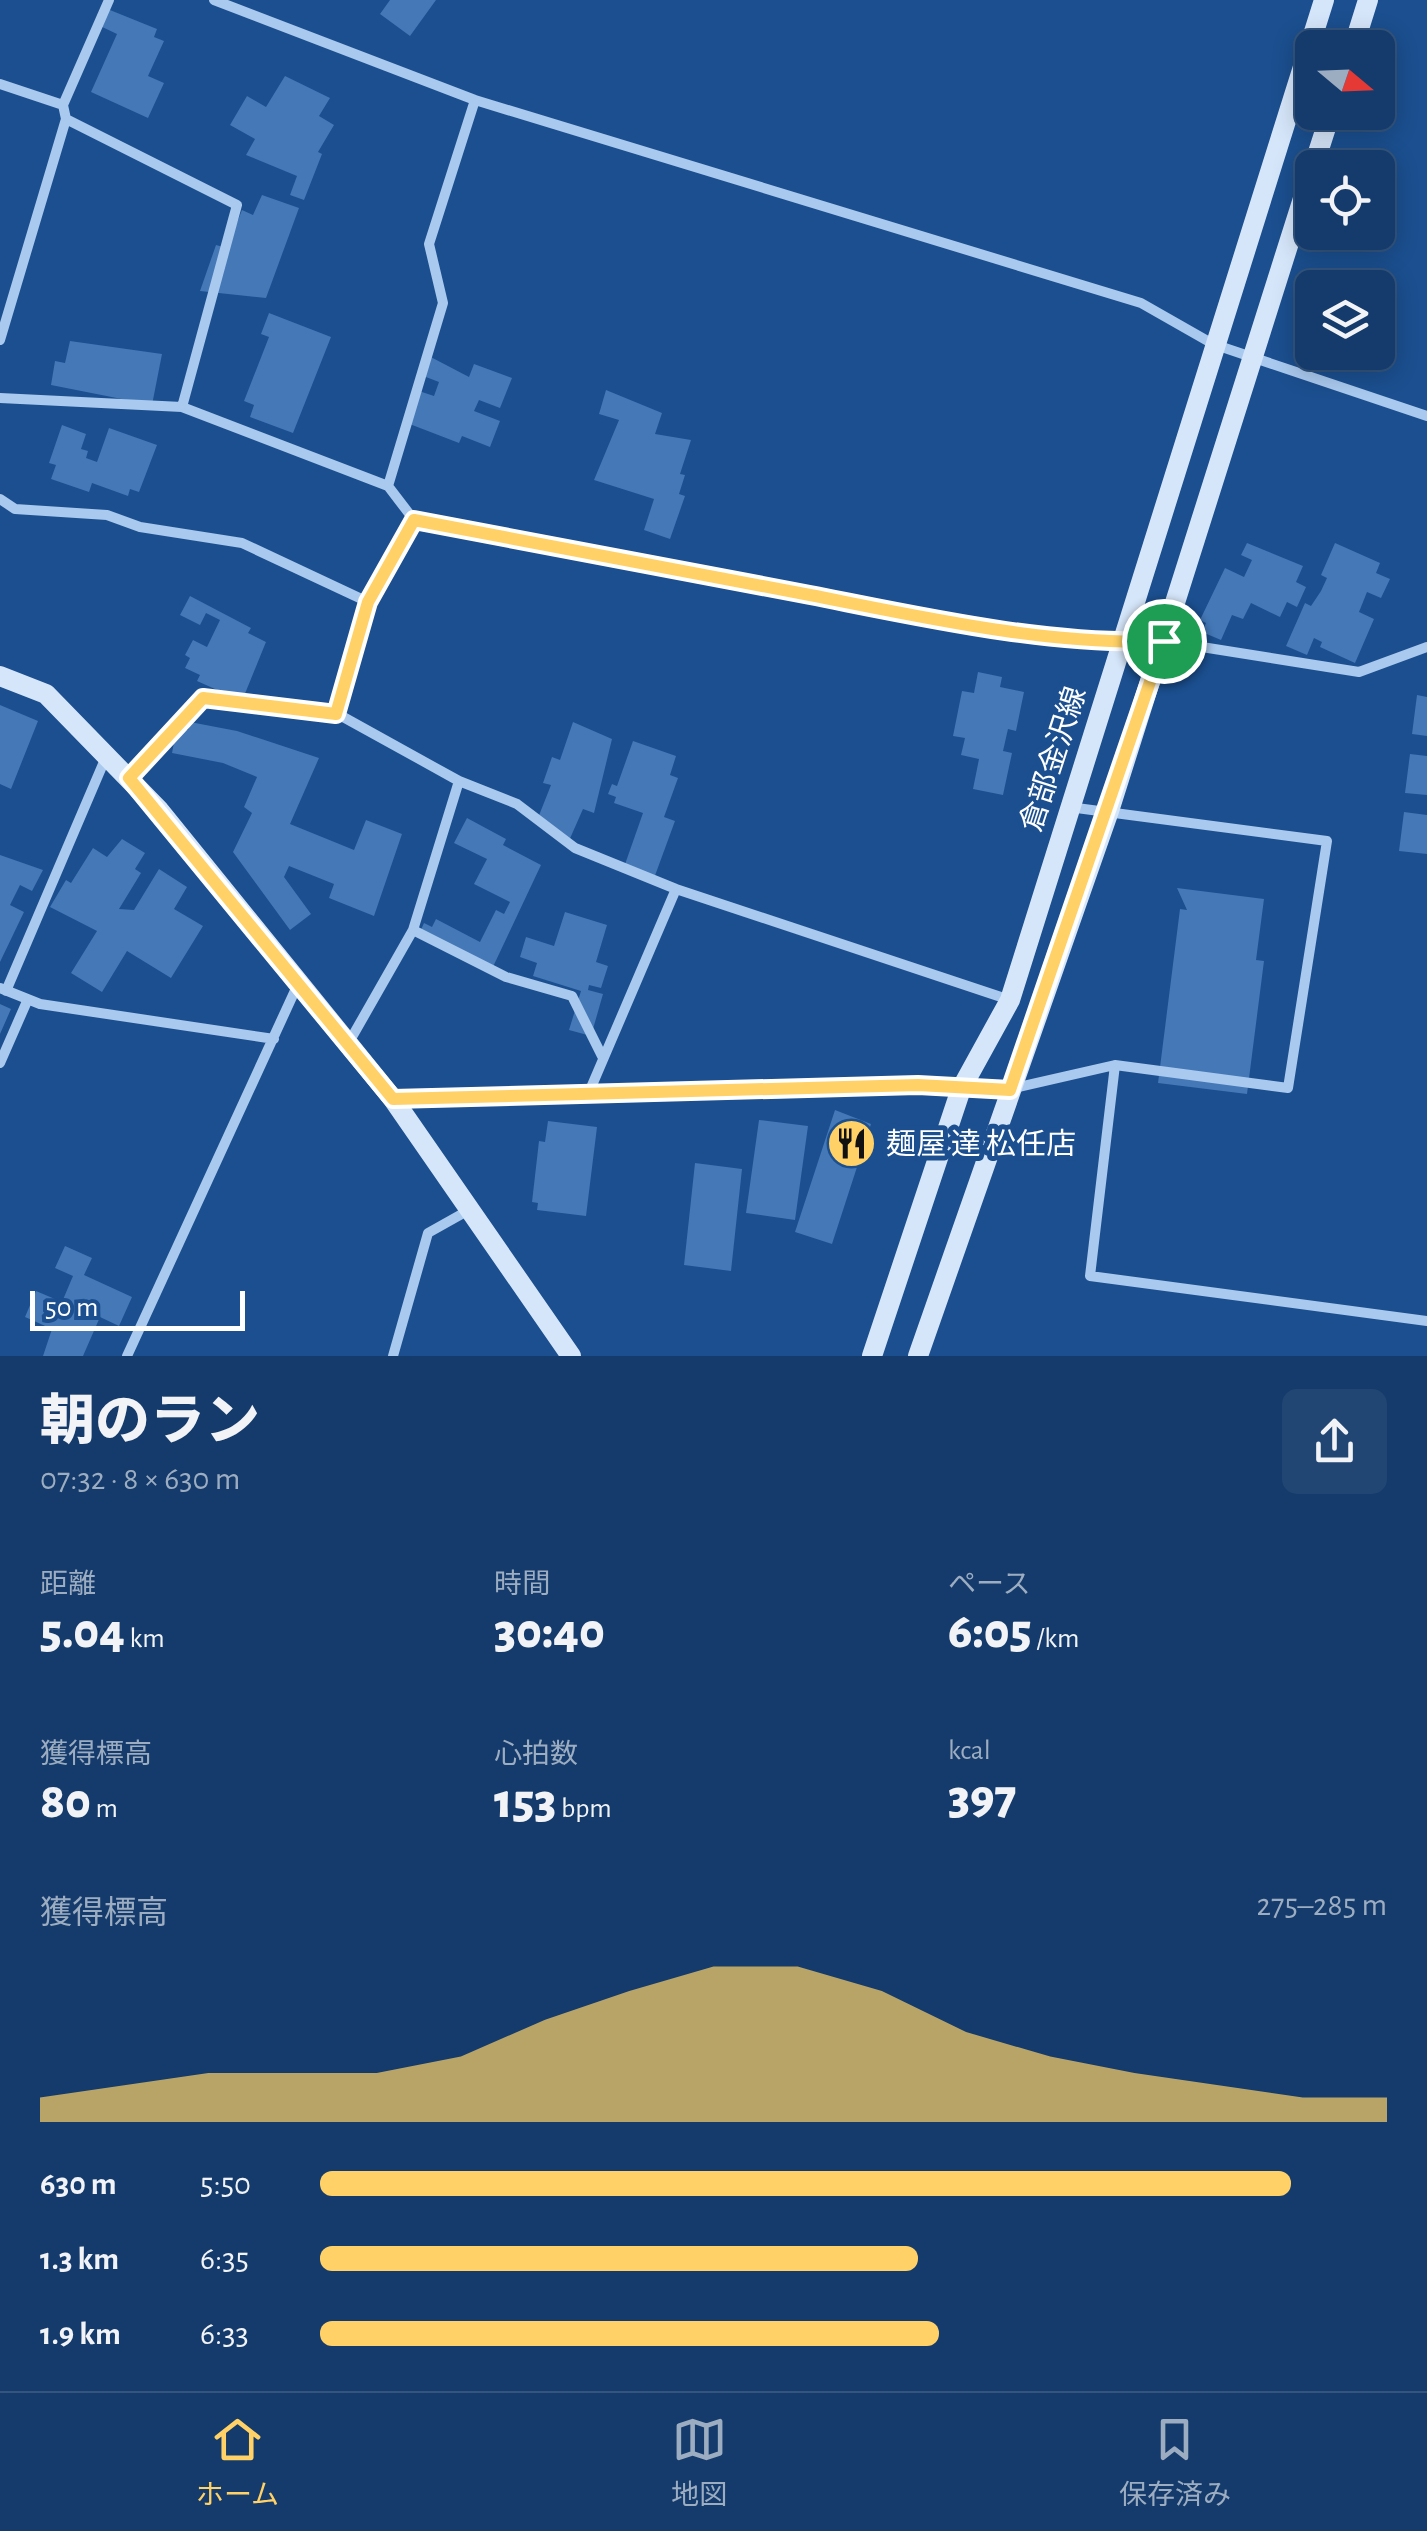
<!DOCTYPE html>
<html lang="ja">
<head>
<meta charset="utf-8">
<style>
  body { margin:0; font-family:"Alegreya Sans","Noto Sans JP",sans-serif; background:#214673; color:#f1f3f6; height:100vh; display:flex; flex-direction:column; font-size:38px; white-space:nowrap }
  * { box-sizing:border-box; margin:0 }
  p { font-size:32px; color:#9dadc1 }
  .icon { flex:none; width:55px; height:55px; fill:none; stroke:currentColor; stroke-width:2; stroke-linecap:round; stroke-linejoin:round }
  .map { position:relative; height:1356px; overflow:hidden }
  .details { display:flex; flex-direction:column; background:#143b6b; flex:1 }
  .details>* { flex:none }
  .needle { width:65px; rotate:109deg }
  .controls { position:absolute; left:1295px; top:30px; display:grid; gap:20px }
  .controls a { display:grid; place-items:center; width:100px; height:100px; border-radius:15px; background:#143b6b; box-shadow:0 5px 25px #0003,0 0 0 2px #33557e; font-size:50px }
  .scale { position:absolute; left:30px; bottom:25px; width:215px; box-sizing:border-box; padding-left:10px; border:5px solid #fff; border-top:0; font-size:28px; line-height:35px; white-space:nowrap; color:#fff; -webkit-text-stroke:8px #1b4f8f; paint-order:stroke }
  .pin { position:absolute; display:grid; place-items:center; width:85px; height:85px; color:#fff; margin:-42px; border:5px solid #fff; border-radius:50%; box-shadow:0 2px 10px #0007 }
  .round { display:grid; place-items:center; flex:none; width:105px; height:105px; border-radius:15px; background:#214673 }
  .summary { display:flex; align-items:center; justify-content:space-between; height:170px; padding:0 40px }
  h1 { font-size:55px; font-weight:800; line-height:75px }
  .figures { display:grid; grid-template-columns:repeat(3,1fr); gap:15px; height:170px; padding:10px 40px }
  .figures div { display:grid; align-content:center }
  .figures b { font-size:50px; font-weight:800 }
  .figures small { font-size:28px; font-weight:400 }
  .figures p { font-size:28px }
  .chart { height:280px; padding:20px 40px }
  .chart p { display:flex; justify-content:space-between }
  .chart svg { width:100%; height:180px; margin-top:10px; fill:#ffd166; opacity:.7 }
  ul { padding:0 40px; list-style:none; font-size:32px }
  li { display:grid; grid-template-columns:160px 120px 1fr; align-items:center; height:75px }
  li i { height:25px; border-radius:12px; background:#ffd166 }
  .tabs { display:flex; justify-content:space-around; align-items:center; height:140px; border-top:2px solid #33557e; background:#143b6b; font-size:28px; color:#9dadc1 }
  .tabs a { display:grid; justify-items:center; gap:5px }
  .tabs .active { color:#ffd166 }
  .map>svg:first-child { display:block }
  .building { fill:#4478b7 }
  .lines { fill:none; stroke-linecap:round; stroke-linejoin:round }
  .street { stroke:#a9c9ee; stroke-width:10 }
  .secondary { stroke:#d6e6fa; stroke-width:20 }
  .route-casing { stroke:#fff; stroke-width:20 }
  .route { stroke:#ffd166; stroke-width:12 }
  .labels { text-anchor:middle; stroke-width:10; stroke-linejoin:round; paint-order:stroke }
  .street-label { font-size:30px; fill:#fff; stroke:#1b4f8f }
  .poi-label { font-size:30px; fill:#fff; stroke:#1b4f8f; text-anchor:start }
</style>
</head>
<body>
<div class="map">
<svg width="1427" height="1356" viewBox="0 0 1427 1356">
  <rect width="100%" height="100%" fill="#1b4f8f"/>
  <path class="building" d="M 390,0 L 436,0 L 410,36 L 380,14 Z
    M 105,8 L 157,29 L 154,37 L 164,41 L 148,76 L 164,83 L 148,118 L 91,92 L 117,34 L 98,25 Z
    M 285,76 L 330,98 L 319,116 L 334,125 L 318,152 L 322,154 L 304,200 L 290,195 L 297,176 L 246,155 L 255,139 L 230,125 L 247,96 L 266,107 Z
    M 262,195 L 299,208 L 266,298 L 200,291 L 216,245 L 227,248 L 242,210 L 253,215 Z
    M 269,313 L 331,337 L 293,433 L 250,417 L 254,405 L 244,401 L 269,337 L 261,334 Z
    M 70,341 L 162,354 L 152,405 L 51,385 L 55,361 L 65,363 Z
    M 425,354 L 469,377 L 474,364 L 512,378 L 500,408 L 479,400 L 474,411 L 500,421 L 490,447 L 462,436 L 459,443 L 407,423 L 419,391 L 434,396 L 439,382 L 418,374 Z
    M 606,390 L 662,413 L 655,434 L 691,440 L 680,474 L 685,475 L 679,494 L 685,496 L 670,539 L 644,530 L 654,499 L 594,480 L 619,420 L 599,414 Z
    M 62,425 L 86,434 L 81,449 L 88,451 L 86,458 L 97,462 L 109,428 L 157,445 L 139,492 L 130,489 L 128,496 L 92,483 L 89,492 L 51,479 L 56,465 L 49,463 Z
    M 1247,543 L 1303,566 L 1296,582 L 1306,587 L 1297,607 L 1287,602 L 1280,617 L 1251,603 L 1243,619 L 1232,615 L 1221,640 L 1202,632 L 1206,623 L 1200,620 L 1225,568 L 1244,577 L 1252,560 L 1241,555 Z
    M 1335,543 L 1380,563 L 1376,573 L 1390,579 L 1381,598 L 1367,592 L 1359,612 L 1374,619 L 1355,663 L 1320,647 L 1322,642 L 1314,638 L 1307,655 L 1286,646 L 1305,603 L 1311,606 L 1321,591 L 1327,578 L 1321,575 Z
    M 190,596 L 251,628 L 248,633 L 266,642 L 242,701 L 197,681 L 200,675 L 185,668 L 190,658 L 185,655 L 193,640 L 207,647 L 220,620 L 206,613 L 200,625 L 180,615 Z
    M 978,672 L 1002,677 L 1000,687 L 1024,692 L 1016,731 L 1008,729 L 1003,751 L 1012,753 L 1003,795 L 973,789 L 979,759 L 961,755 L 965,738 L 953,736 L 962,691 L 974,693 Z
    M 1417,695 L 1427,697 L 1427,736 L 1412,734 Z
    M 0,705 L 38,721 L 11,789 L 0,784 Z
    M 190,722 L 237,731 L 319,758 L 290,824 L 354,850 L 366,820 L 402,834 L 374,916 L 329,898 L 334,884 L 289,866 L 284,877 L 311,914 L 290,930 L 233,852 L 252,813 L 244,807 L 257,777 L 223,763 L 172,753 L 177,727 L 188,730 Z
    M 573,722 L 612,739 L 594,813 L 583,809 L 568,843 L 536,823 L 551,785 L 543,783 L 552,757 L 560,760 Z
    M 633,741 L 676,756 L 670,775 L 678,778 L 664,817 L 675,821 L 653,881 L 623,870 L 643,813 L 614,803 L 616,797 L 608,794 L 612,784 L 617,786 Z
    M 1410,754 L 1427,756 L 1427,795 L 1405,793 Z
    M 1404,812 L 1427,815 L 1427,854 L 1399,851 Z
    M 467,818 L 506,839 L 503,845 L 541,865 L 491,971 L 419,934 L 424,923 L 432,927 L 436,919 L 480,942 L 496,910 L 504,914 L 510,902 L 474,884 L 487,859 L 454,843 Z
    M 122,839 L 145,853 L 135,869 L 141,873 L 119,909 L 134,910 L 159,869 L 187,887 L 174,909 L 203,926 L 171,978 L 127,951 L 102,992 L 71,973 L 97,931 L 50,907 L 66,880 L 71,883 L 93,848 L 107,857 Z
    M 0,855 L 43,870 L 32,891 L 20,885 L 10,905 L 24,912 L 0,962 Z
    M 1177,888 L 1264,899 L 1256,960 L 1264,961 L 1247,1094 L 1158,1083 L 1180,909 L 1187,910 Z
    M 565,912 L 607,925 L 596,962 L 608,966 L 601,988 L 589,985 L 588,990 L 603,994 L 591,1036 L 569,1030 L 581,991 L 533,976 L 537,963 L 520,957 L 526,937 L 554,946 Z
    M 0,1004 L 11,1009 L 0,1034 Z
    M 835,1110 L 871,1124 L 832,1244 L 795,1232 Z
    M 759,1120 L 808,1126 L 795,1220 L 746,1213 Z
    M 548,1121 L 597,1127 L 586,1216 L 537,1210 L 538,1203 L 532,1202 L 539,1141 L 545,1142 Z
    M 695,1163 L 742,1169 L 731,1271 L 684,1265 Z
    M 65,1246 L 92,1258 L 84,1275 L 132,1297 L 119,1326 L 100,1317 L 83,1356 L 43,1356 L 52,1329 L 25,1317 L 36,1291 L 62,1302 L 73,1276 L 55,1268 Z"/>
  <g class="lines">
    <path class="street" d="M 214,0 L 475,100 L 1141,303 L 1213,344 L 1427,416
      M 0,84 L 63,105
      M 66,119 L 237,205 L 182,407
      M 0,340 L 66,119 L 63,105 L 109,0
      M 0,398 L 182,407 L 388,486
      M 0,499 L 15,509 L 107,515 L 140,527 L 242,543 L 368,602
      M 414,520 L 388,486 L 443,303 L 429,244 L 475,100
      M 336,713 L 459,781 L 517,804 L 575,848 L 676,889 L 1010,1000
      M 129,779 L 203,698 L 336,713 L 368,602 L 414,520 L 882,609 L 1061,636 L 1124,643 L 1164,641 L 1359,672 L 1427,647
      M 1069,807 L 1327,841 L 1288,1088 L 1115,1065
      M 413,930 L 506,977 L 572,996 L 602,1056
      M 0,988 L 40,1004 L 274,1039
      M 6,991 L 106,757
      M 348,1044 L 413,930 L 459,781
      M 0,1063 L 28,999
      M 587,1097 L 676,889
      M 393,1099 L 918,1085 L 1010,1089 L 1115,1065 L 1090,1276 L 1427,1321
      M 127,1356 L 298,984
      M 393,1356 L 428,1233 L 469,1210"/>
    <path class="secondary" d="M 1353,48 L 1368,0
      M 1313,168 L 1331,112
      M 0,676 L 46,694 L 159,810 L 393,1099 L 571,1356
      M 872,1356 L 961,1089 L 1010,1000 L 1324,0
      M 918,1356 L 1109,811 L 1312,170"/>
  </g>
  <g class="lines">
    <defs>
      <path id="route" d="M 414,520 C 546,544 678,569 810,595 C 922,617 1050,646 1164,641 L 1010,1090 L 918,1085 L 393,1099 L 129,778 L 203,698 L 336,714 L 368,602 Z"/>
    </defs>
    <use href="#route" class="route-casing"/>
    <use href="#route" class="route"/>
  </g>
  <defs>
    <symbol id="restaurant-disc" viewBox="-11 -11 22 22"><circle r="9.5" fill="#ffd166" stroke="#1b4f8f"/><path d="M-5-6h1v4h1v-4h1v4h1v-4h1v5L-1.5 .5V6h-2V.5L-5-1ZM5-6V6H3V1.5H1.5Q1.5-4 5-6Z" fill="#111"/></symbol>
  </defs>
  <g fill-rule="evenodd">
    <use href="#restaurant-disc" x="824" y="1116" width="55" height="55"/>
  </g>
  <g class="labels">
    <g class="street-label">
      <text transform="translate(1053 759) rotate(-72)" y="10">倉部金沢線</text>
    </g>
    <g class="poi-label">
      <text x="886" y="1154">麺屋 達 松任店</text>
    </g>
  </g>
</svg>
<div class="controls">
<a><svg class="needle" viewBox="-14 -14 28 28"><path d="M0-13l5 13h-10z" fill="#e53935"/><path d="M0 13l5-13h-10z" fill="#9dadc1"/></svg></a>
<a><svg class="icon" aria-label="locate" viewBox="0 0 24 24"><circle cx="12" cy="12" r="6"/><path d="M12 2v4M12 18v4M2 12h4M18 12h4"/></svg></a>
<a><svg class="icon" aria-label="layers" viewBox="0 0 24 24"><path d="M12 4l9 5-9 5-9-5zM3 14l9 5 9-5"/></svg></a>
</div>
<div class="scale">50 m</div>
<div class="pin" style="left:1164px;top:641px;background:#1e9e55"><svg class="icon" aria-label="arrive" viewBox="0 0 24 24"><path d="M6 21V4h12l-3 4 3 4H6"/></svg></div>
</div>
<section class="details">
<div class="summary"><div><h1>朝のラン</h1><p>07:32 · 8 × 630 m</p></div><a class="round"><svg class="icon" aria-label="share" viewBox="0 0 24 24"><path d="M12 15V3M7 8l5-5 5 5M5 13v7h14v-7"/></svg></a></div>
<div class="figures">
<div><p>距離</p><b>5.04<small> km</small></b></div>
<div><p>時間</p><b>30:40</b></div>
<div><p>ペース</p><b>6:05<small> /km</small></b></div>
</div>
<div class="figures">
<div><p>獲得標高</p><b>80<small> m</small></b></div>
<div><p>心拍数</p><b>153<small> bpm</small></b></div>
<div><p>kcal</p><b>397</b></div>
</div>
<div class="chart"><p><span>獲得標高</span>275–285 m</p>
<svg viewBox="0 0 160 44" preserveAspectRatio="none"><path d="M0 44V38L10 35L20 32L30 32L40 32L50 28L60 19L70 12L80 6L90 6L100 12L110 22L120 28L130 32L140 35L150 38L160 38V44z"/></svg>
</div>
<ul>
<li><b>630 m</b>5:50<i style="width:91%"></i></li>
<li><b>1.3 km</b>6:35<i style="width:56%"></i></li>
<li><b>1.9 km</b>6:33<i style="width:58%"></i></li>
</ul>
</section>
<nav class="tabs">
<a class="active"><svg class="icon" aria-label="home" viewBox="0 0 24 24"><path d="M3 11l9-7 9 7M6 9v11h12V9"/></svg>ホーム</a>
<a><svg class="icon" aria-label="map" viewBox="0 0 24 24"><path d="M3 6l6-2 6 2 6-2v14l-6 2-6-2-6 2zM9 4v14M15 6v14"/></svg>地図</a>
<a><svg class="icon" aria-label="saved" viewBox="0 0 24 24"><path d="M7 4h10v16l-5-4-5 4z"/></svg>保存済み</a>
</nav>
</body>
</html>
